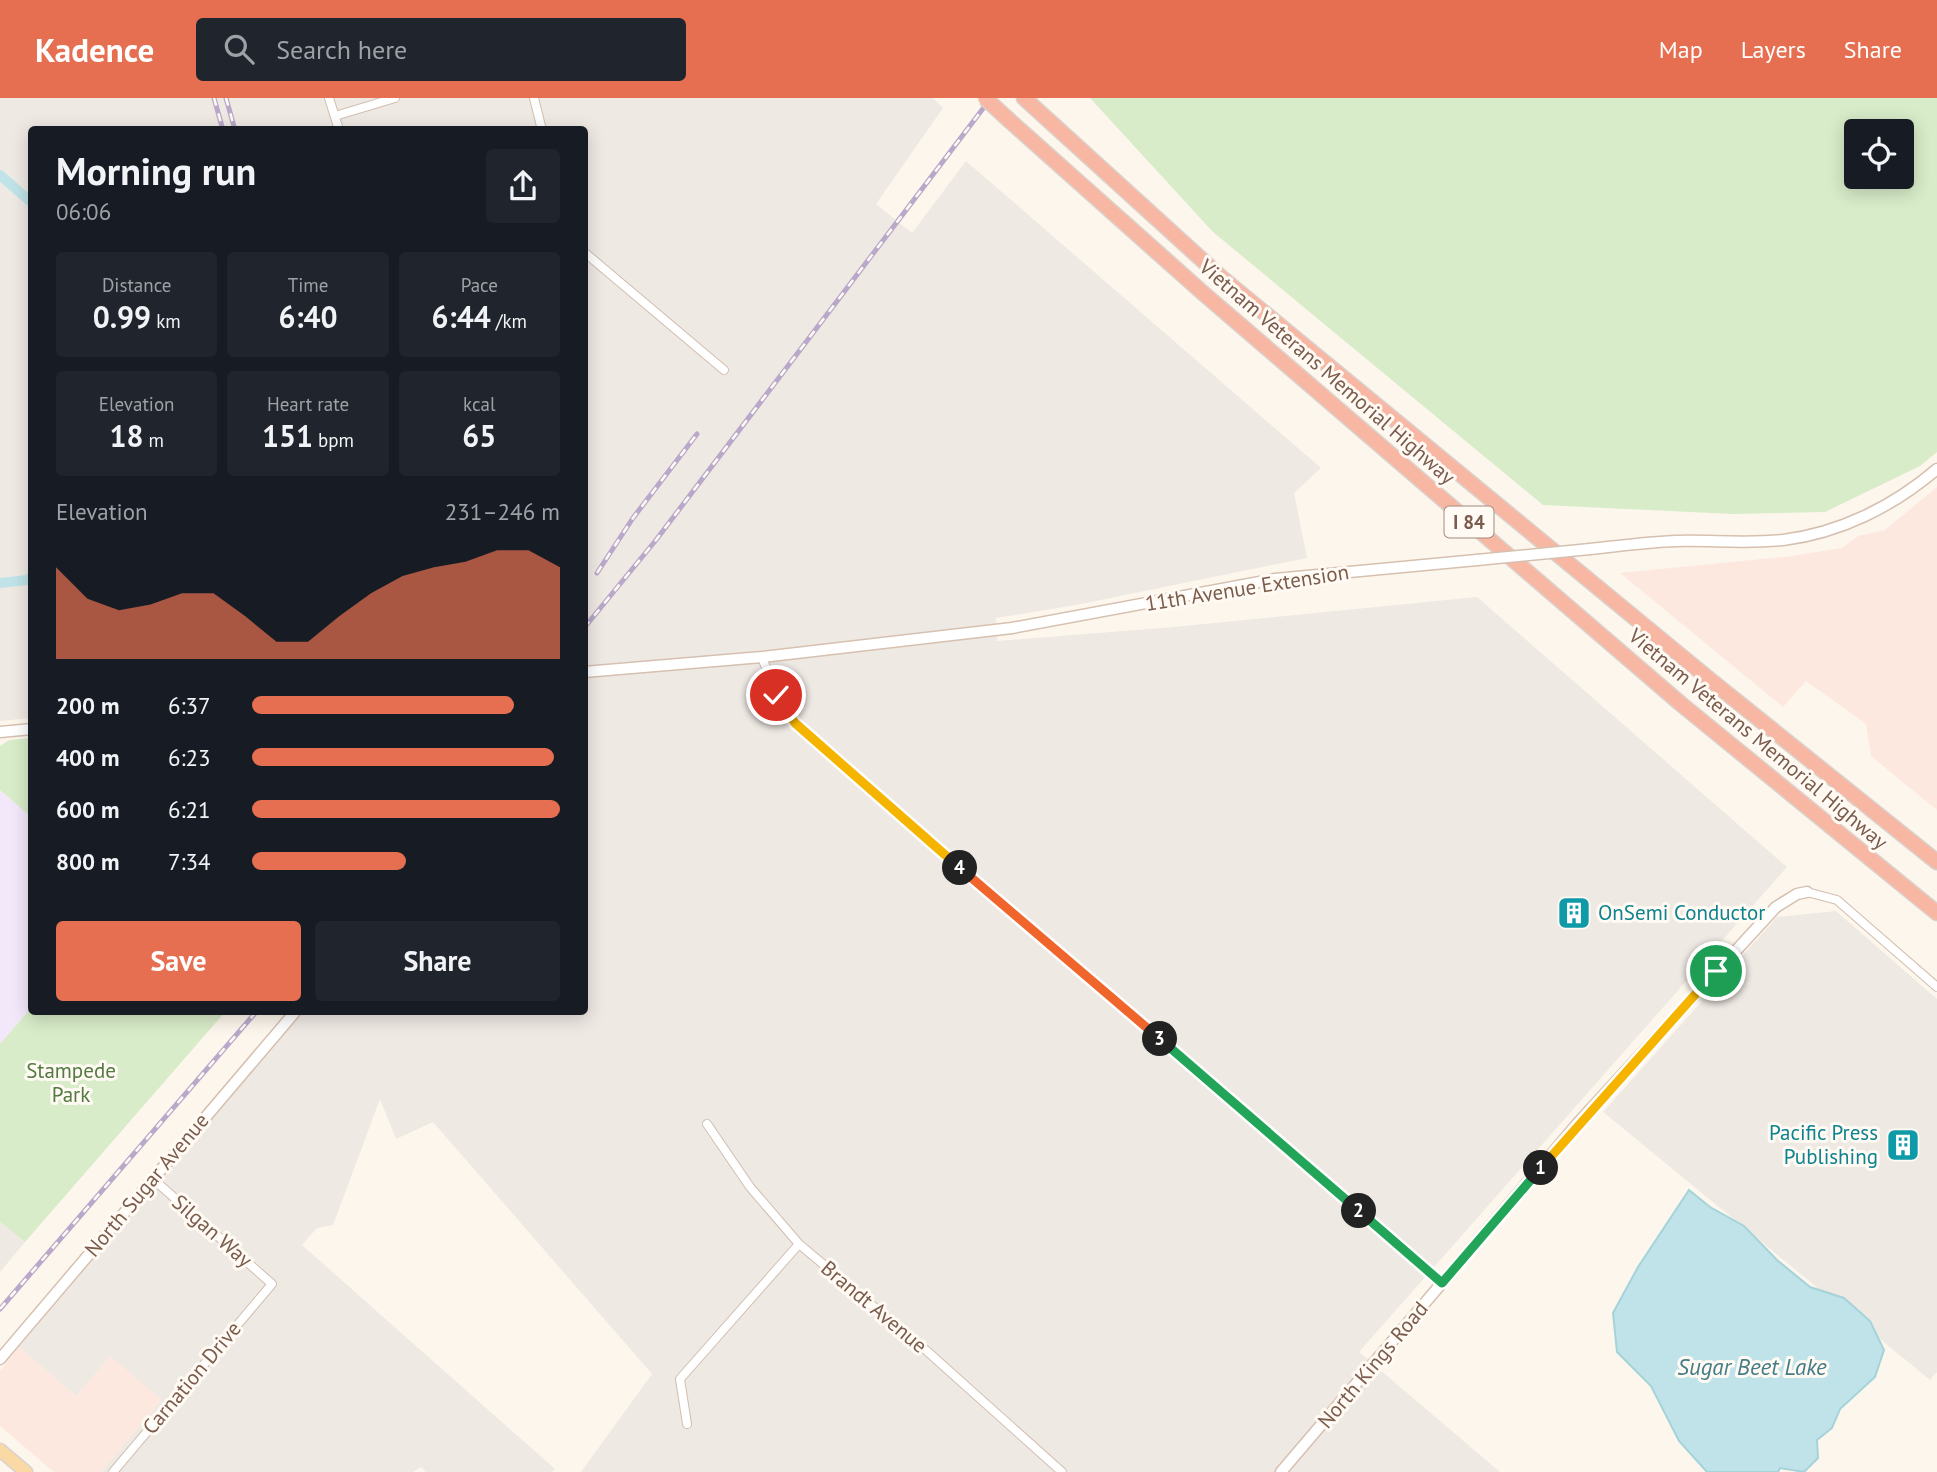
<!DOCTYPE html>
<html lang="en">
<head>
<meta charset="utf-8">
<style>
  body { margin:0; font-family:"PT Sans",sans-serif; background:#20242c; color:#f1f3f6; height:100vh; display:flex; flex-direction:column; font-size:26px; white-space:nowrap }
  * { box-sizing:border-box; margin:0 }
  p { font-size:23px; color:#9ea1a6 }
  .icon { flex:none; width:38px; height:38px; fill:none; stroke:currentColor; stroke-width:2; stroke-linecap:round; stroke-linejoin:round }
  .map { position:relative; flex:1; overflow:hidden }
  .panel { position:absolute; left:28px; top:28px; width:560px; height:889px; display:flex; flex-direction:column; background:#171b24; border-radius:7px; box-shadow:0 4px 18px #0003 }
  .panel>* { flex:none }
  .controls { position:absolute; left:1844px; top:21px; display:grid; gap:14px }
  .controls a { display:grid; place-items:center; width:70px; height:70px; border-radius:7px; background:#171b24; box-shadow:0 4px 18px #0003; font-size:35px }
  .pin { position:absolute; display:grid; place-items:center; width:60px; height:60px; color:#fff; margin:-30px; border:4px solid #fff; border-radius:50%; box-shadow:0 2px 7px #0007 }
  .km { position:absolute; width:35px; height:35px; margin:-18px; border-radius:50%; background:#222; color:#fff; font-size:19px; line-height:35px; text-align:center }
  .round { display:grid; place-items:center; flex:none; width:74px; height:74px; border-radius:7px; background:#20242c }
  .head { display:flex; align-items:center; justify-content:space-between; height:119px; padding:0 28px }
  h1 { font-size:38px; font-weight:600; line-height:52px }
  .stats { display:grid; grid-template-columns:repeat(3,1fr); gap:10px; height:119px; padding:7px 28px }
  .stats div { display:grid; align-content:center; border-radius:7px; background:#20242c; text-align:center }
  .stats b { font-size:30px; font-weight:600 }
  .stats small { font-size:19px; font-weight:400 }
  .stats p { font-size:19px }
  .chart { height:196px; padding:14px 28px }
  .chart p { display:flex; justify-content:space-between }
  .chart svg { width:100%; height:126px; margin-top:7px; fill:#e76f51; opacity:.7 }
  .primary-button { display:flex; gap:14px; margin-top:auto; padding:14px 28px }
  .primary-button a { flex:1; height:80px; border-radius:7px; background:#e76f51; color:#fff; font-size:28px; font-weight:600; line-height:80px; text-align:center }
  .primary-button a+a { background:#20242c; color:#f1f3f6 }
  ul { padding:0 28px; list-style:none; font-size:23px }
  li { display:grid; grid-template-columns:112px 84px 1fr; align-items:center; height:52px }
  li i { height:18px; border-radius:9px; background:#e76f51 }
  header { display:flex; align-items:center; gap:42px; box-sizing:border-box; height:98px; padding:0 35px; background:#e76f51; color:#fff }
  header strong { font-size:33px }
  nav { display:flex; gap:38px; margin-inline-start:auto; font-size:24px }
  .search { width:490px; height:63px; background:#20242c; display:flex; align-items:center; gap:18px; box-sizing:border-box; padding:0 24px; border-radius:7px; color:#9ea1a6; font-size:26px }
  .map>svg:first-child { display:block }
  .commercial { fill:#fde8e0 }
  .industrial { fill:#efe9e4 }
  .education { fill:#f3e8fa }
  .green { fill:#d8ecc9; fill-rule:evenodd }
  .water { fill:#bfe3e8; stroke:#a5d3da; stroke-width:2 }
  .lines { fill:none; stroke-linecap:round; stroke-linejoin:round }
  .canal { stroke:#bfe3e8; stroke-width:10 }
  .street-casing { stroke:#d1beb0; stroke-width:10 }
  .secondary-casing { stroke:#d6c0b0; stroke-width:13 }
  .primary-casing { stroke:#dad1cd; stroke-width:15 }
  .highway-casing { stroke:#dad1cd; stroke-width:17 }
  .street { stroke:#fff; stroke-width:8 }
  .secondary { stroke:#fff; stroke-width:10 }
  .primary { stroke:#fbd9a5; stroke-width:12 }
  .highway { stroke:#f7b7a3; stroke-width:14 }
  .rail-casing { stroke:#b9a8c9; stroke-width:5 }
  .rail { stroke:#fffaf3; stroke-width:2.5; stroke-dasharray:8; stroke-linecap:butt }
  .secondary-bridge-casing { stroke:#d6c0b0; stroke-width:13; stroke-linecap:butt }
  .highway-bridge-casing { stroke:#dad1cd; stroke-width:17; stroke-linecap:butt }
  .secondary-bridge { stroke:#fff; stroke-width:10 }
  .highway-bridge { stroke:#f7b7a3; stroke-width:14 }
  .split-1-casing { stroke:#fff; stroke-width:14 }
  .split-2-casing { stroke:#fff; stroke-width:14 }
  .split-3-casing { stroke:#fff; stroke-width:14 }
  .split-4-casing { stroke:#fff; stroke-width:14 }
  .split-5-casing { stroke:#fff; stroke-width:14 }
  .split-1 { stroke:#f5b400; stroke-width:9 }
  .split-2 { stroke:#22a559; stroke-width:9 }
  .split-3 { stroke:#22a559; stroke-width:9 }
  .split-4 { stroke:#f0652b; stroke-width:9 }
  .split-5 { stroke:#f5b400; stroke-width:9 }
  .labels { text-anchor:middle; stroke-width:6; stroke-linejoin:round; paint-order:stroke }
  .shield { fill:#fffaf3; stroke:#a28b7f; stroke-width:2 }
  .shield-label { font-size:19px; font-weight:bold; fill:#7a5c4d }
  .street-label { font-size:21px; fill:#7a5c4d; stroke:#fffaf3 }
  .culture-label { font-size:21px; fill:#0d838f; stroke:#fffaf3; text-anchor:start }
  .park-label { font-size:21px; fill:#537a41; stroke:#fffaf3 }
  .water-label { font-size:23px; font-style:italic; fill:#437c86; stroke:#fffaf3 }
</style>
</head>
<body>
<header>
<strong>Kadence</strong>
<div class="search"><svg class="icon" aria-label="search" viewBox="0 0 24 24"><circle cx="10" cy="10" r="6"/><path d="M15 15l6 6"/></svg>Search here</div>
<nav><a>Map</a><a>Layers</a><a>Share</a></nav>
</header>
<div class="map">
<svg width="1937" height="1374" viewBox="0 0 1937 1374">
  <rect width="100%" height="100%" fill="#fdf6ec"/>
  <path class="commercial" d="M 1937,389 L 1937,712 L 1871,658 L 1866,626 L 1806,583 L 1783,609 L 1620,475 L 1792,458 L 1842,450 L 1858,438 L 1885,432 Z
    M 19,1249 L 76,1298 L 110,1257 L 163,1302 L 101,1374 L 54,1374 L 0,1328 L 0,1273 Z"/>
  <path class="industrial" d="M 0,0 L 933,0 L 943,10 L 876,106 L 912,135 L 966,63 L 1321,370 L 1294,395 L 1307,460 L 1076,507 L 996,520 L 997,543 L 1174,529 L 1477,499 L 1787,769 L 1359,1254 L 1500,1374 L 581,1374 L 652,1276 L 433,1024 L 396,1041 L 380,1001 L 333,1127 L 317,1130 L 302,1147 L 555,1371 L 552,1374 L 426,1374 L 421,1369 L 413,1374 L 101,1374 L 162,1302 L 110,1258 L 76,1298 L 19,1249 L 303,914 L 584,914 L 584,32 L 32,32 L 31,620 L 0,623 Z
    M 1836,813 L 1937,901 L 1937,1274 L 1930,1282 L 1603,1014 L 1777,819 Z
    M 0,1124 L 25,1144 L 0,1174 Z"/>
  <path class="education" d="M 0,692 L 32,719 L 31,910 L 0,946 Z"/>
  <path class="green" d="M 1090,0 L 1937,0 L 1937,354 L 1920,368 L 1825,414 L 1732,416 L 1543,407 L 1213,134 ZM 1857,33 L 1902,33 L 1902,79 L 1857,79 Z
    M 31,640 L 32,640 L 31,719 L 0,692 L 0,648 L 9,642 Z
    M 31,910 L 32,914 L 225,914 L 25,1144 L 0,1124 L 0,946 Z"/>
  <path class="water" d="M 1689,1092 L 1710,1109 L 1744,1128 L 1777,1162 L 1810,1189 L 1844,1200 L 1870,1223 L 1884,1252 L 1875,1279 L 1840,1311 L 1832,1330 L 1817,1342 L 1818,1360 L 1804,1374 L 1780,1370 L 1778,1374 L 1707,1374 L 1679,1343 L 1651,1288 L 1617,1254 L 1613,1215 L 1638,1169 Z"/>
  <g class="lines">
    <path class="canal" d="M 0,77 L 32,105
      M 0,485 L 27,482 L 32,479"/>
    <defs>
      <path id="street" d="M 329,0 L 339,32
        M 534,0 L 542,32
        M 335,18 L 395,0
        M 584,154 L 724,272
        M 762,559 L 776,597 L 795,625 L 1442,1185
        M 1807,794 L 1837,802 L 1937,889
        M 707,1026 L 750,1089 L 799,1146 L 928,1254 L 1062,1374
        M 687,1326 L 680,1281 L 799,1146
        M 113,1374 L 272,1186 L 153,1081"/>
      <path id="secondary" d="M 1590,451 C 1619,448 1647,444 1676,443 C 1711,442 1748,446 1783,442 C 1840,435 1894,408 1937,371
        M 584,574 L 762,559 L 1012,530 L 1275,481 L 1477,462
        M 0,634 L 32,631
        M 0,1261 L 295,914
        M 1281,1374 L 1578,1025 L 1776,809 L 1797,796 L 1807,794"/>
      <path id="primary" d="M 0,1352 L 26,1374"/>
      <path id="highway" d="M 1024,0 L 1222,180 L 1709,581 L 1937,764
        M 1010,23 L 1203,195 L 1681,606 L 1937,815"/>
    </defs>
    <use href="#street" class="street-casing"/>
    <use href="#secondary" class="secondary-casing"/>
    <use href="#primary" class="primary-casing"/>
    <use href="#highway" class="highway-casing"/>
    <use href="#street" class="street"/>
    <use href="#secondary" class="secondary"/>
    <use href="#primary" class="primary"/>
    <use href="#highway" class="highway"/>
    <defs>
      <path id="rail" d="M 214,0 L 223,32
        M 226,0 L 235,32
        M 597,475 L 633,420 L 697,336
        M 584,530 L 656,442 L 991,0
        M 0,1211 L 256,914"/>
    </defs>
    <use href="#rail" class="rail-casing"/>
    <use href="#rail" class="rail"/>
    <defs>
      <path id="secondary-bridge" d="M 1477,462 L 1590,451"/>
      <path id="highway-bridge" d="M 985,0 L 1010,23"/>
    </defs>
    <use href="#secondary-bridge" class="secondary-bridge-casing"/>
    <use href="#highway-bridge" class="highway-bridge-casing"/>
    <use href="#secondary-bridge" class="secondary-bridge"/>
    <use href="#highway-bridge" class="highway-bridge"/>
  </g>
  <g class="lines">
    <defs>
      <path id="split-1" d="M 1541,1070 L 1716,873"/>
      <path id="split-2" d="M 1359,1113 L 1442,1185 L 1541,1070"/>
      <path id="split-3" d="M 1160,941 L 1359,1113"/>
      <path id="split-4" d="M 960,770 L 1160,941"/>
      <path id="split-5" d="M 776,597 L 795,625 L 960,770"/>
    </defs>
    <use href="#split-1" class="split-1-casing"/>
    <use href="#split-2" class="split-2-casing"/>
    <use href="#split-3" class="split-3-casing"/>
    <use href="#split-4" class="split-4-casing"/>
    <use href="#split-5" class="split-5-casing"/>
    <use href="#split-1" class="split-1"/>
    <use href="#split-2" class="split-2"/>
    <use href="#split-3" class="split-3"/>
    <use href="#split-4" class="split-4"/>
    <use href="#split-5" class="split-5"/>
  </g>
  <defs>
    <symbol id="building-square" viewBox="-11 -11 22 22"><rect x="-9" y="-9" width="18" height="18" rx="4" fill="#0f9aa8" stroke="#fffaf3"/><path d="M-4-6H4V6H1V3H-1V6H-4ZM-2.5-4.3h1.7v1.8h-1.7ZM.8-4.3h1.7v1.8H.8ZM-2.5-1h1.7V.8h-1.7ZM.8-1h1.7V.8H.8Z" fill="#fff"/></symbol>
  </defs>
  <g fill-rule="evenodd">
    <use href="#building-square" x="1555" y="796" width="38" height="38"/>
    <use href="#building-square" x="1884" y="1028" width="38" height="38"/>
  </g>
  <g class="labels">
    <rect class="shield" x="1444.5" y="408.5" width="49" height="31" rx="5"/>
    <g class="shield-label">
      <text x="1469" y="431">I 84</text>
    </g>
    <g class="street-label">
      <text transform="translate(1327 274) rotate(41)" y="7">Vietnam Veterans Memorial Highway</text>
      <text transform="translate(1247 490) rotate(-9)" y="7">11th Avenue Extension</text>
      <text transform="translate(1758 641) rotate(40)" y="7">Vietnam Veterans Memorial Highway</text>
      <text transform="translate(147 1087) rotate(-50)" y="7">North Sugar Avenue</text>
      <text transform="translate(212 1133) rotate(41)" y="7">Silgan Way</text>
      <text transform="translate(874 1209) rotate(40)" y="7">Brandt Avenue</text>
      <text transform="translate(1373 1267) rotate(-50)" y="7">North Kings Road</text>
      <text transform="translate(192 1280) rotate(-50)" y="7">Carnation Drive</text>
    </g>
    <g class="culture-label">
      <text x="1598" y="822">OnSemi Conductor</text>
      <text x="1878" y="1042" text-anchor="end">Pacific Press<tspan x="1878" dy="24">Publishing</tspan></text>
    </g>
    <g class="park-label">
      <text x="71" y="980">Stampede<tspan x="71" dy="24">Park</tspan></text>
    </g>
    <g class="water-label">
      <text x="1752" y="1277">Sugar Beet Lake</text>
    </g>
  </g>
</svg>
<div class="controls">
<a><svg class="icon" aria-label="locate" viewBox="0 0 24 24"><circle cx="12" cy="12" r="6"/><path d="M12 2v4M12 18v4M2 12h4M18 12h4"/></svg></a>
</div>
<div class="pin" style="left:1716px;top:873px;background:#1e9e55"><svg class="icon" aria-label="arrive" viewBox="0 0 24 24"><path d="M6 21V4h12l-3 4 3 4H6"/></svg></div>
<div class="pin" style="left:776px;top:597px;background:#d93025"><svg class="icon" aria-label="check" viewBox="0 0 24 24"><path d="M5 12l5 5 9-10"/></svg></div>
<b class="km" style="left:1541px;top:1070px">1</b>
<b class="km" style="left:1359px;top:1113px">2</b>
<b class="km" style="left:1160px;top:941px">3</b>
<b class="km" style="left:960px;top:770px">4</b>
<section class="panel">
<div class="head"><div><h1>Morning run</h1><p>06:06</p></div><a class="round"><svg class="icon" aria-label="share" viewBox="0 0 24 24"><path d="M12 15V3M7 8l5-5 5 5M5 13v7h14v-7"/></svg></a></div>
<div class="stats">
<div><p>Distance</p><b>0.99<small> km</small></b></div>
<div><p>Time</p><b>6:40</b></div>
<div><p>Pace</p><b>6:44<small> /km</small></b></div>
</div>
<div class="stats">
<div><p>Elevation</p><b>18<small> m</small></b></div>
<div><p>Heart rate</p><b>151<small> bpm</small></b></div>
<div><p>kcal</p><b>65</b></div>
</div>
<div class="chart"><p><span>Elevation</span>231–246 m</p>
<svg viewBox="0 0 160 44" preserveAspectRatio="none"><path d="M0 44V12L10 23L20 27L30 25L40 21L50 21L60 29L70 38L80 38L90 29L100 21L110 15L120 12L130 10L140 6L150 6L160 12V44z"/></svg>
</div>
<ul>
<li><b>200 m</b>6:37<i style="width:85%"></i></li>
<li><b>400 m</b>6:23<i style="width:98%"></i></li>
<li><b>600 m</b>6:21<i style="width:100%"></i></li>
<li><b>800 m</b>7:34<i style="width:50%"></i></li>
</ul>
<div class="primary-button"><a>Save</a><a>Share</a></div>
</section>
</div>
</body>
</html>
